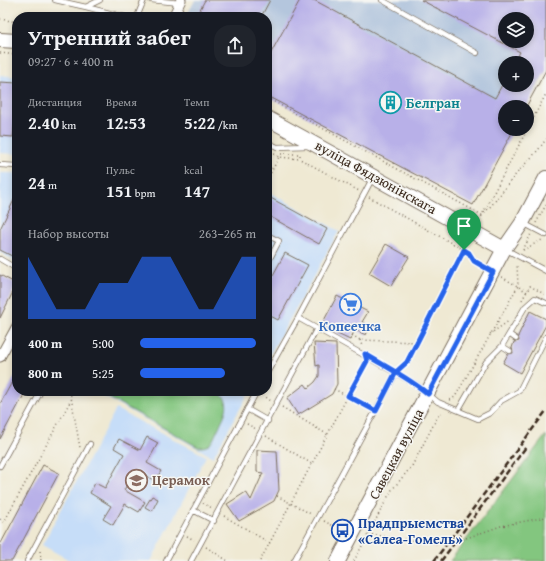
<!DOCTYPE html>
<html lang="ru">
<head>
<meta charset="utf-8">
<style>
  body { margin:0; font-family:"Gentium Book Plus",serif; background:#20242c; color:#f1f3f6; height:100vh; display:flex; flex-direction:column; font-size:15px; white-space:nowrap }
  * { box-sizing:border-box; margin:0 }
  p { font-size:13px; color:#9ea1a6 }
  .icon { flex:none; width:22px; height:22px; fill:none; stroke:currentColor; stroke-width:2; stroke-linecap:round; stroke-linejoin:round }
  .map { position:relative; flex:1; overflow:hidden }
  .panel { position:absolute; left:12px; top:12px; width:260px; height:384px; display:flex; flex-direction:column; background:#171b24; border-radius:16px; box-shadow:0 2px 6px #0003 }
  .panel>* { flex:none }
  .fabs { position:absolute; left:498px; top:12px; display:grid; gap:8px }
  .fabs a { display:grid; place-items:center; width:36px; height:36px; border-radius:50%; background:#171b24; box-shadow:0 2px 6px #0003; font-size:20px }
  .pin { position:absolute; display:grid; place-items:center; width:34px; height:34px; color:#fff; margin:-41px -17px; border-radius:50% 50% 50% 0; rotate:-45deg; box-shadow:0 0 4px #0007 }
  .pin .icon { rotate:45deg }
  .round { display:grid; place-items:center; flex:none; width:42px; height:42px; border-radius:16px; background:#20242c }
  .overview { display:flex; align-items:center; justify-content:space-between; height:68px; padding:0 16px }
  h1 { font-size:22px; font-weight:700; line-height:30px }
  .stats { display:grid; grid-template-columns:repeat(3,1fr); gap:6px; height:68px; padding:4px 16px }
  .stats div { display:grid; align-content:center }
  .stats b { font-size:17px; font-weight:700 }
  .stats small { font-size:11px; font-weight:400 }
  .stats p { font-size:11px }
  .chart { height:112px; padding:8px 16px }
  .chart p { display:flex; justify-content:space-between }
  .chart svg { width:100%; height:72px; margin-top:4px; fill:#2563eb; opacity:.7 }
  ul { padding:0 16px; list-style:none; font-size:13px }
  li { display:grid; grid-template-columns:64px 48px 1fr; align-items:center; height:30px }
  li i { height:10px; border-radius:5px; background:#2563eb }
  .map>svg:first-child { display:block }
  .built { fill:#c6ddf8 }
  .industrial { fill:#b4c6dd; fill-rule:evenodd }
  .green { fill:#83c67f; stroke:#5f784e }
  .building { fill:#b8b0e8; fill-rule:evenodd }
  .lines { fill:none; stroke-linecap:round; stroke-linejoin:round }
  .lane-casing { stroke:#7a6d5d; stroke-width:6 }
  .street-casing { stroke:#7a6d5d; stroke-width:11 }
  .primary-casing { stroke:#7a6d5d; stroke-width:16 }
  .path { stroke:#7a6d5d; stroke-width:1.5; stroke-dasharray:1 3; stroke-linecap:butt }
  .lane { stroke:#fff; stroke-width:4.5 }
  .street { stroke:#fff; stroke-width:9 }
  .primary { stroke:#fff; stroke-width:14 }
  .rail { stroke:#3b2a1e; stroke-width:2.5; stroke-dasharray:6 3; stroke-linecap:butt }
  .route-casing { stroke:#fff; stroke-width:8 }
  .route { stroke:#2563eb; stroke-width:5 }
  .labels { text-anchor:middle; stroke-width:3; stroke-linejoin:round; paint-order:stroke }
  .culture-label { font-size:14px; font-weight:bold; fill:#0d838f; stroke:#f6f6f2; text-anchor:start }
  .street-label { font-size:14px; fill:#3b2a1e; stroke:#f6f6f2 }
  .shop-label { font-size:14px; font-weight:bold; fill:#366cbe; stroke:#f6f6f2 }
  .education-label { font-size:14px; font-weight:bold; fill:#785e54; stroke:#f6f6f2; text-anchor:start }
  .transit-label { font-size:14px; font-weight:bold; fill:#164399; stroke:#f6f6f2; text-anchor:start }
</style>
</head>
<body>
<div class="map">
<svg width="546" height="561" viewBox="0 0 546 561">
  <rect width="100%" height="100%" fill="#f6f6f2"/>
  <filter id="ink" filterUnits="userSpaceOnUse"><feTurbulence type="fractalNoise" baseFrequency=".025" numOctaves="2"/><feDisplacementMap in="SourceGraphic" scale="8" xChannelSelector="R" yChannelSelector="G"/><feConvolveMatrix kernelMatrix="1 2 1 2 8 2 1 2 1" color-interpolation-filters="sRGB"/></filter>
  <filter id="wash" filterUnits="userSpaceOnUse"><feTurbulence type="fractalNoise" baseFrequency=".012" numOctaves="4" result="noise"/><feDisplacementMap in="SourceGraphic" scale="16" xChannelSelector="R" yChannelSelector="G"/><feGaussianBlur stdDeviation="0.9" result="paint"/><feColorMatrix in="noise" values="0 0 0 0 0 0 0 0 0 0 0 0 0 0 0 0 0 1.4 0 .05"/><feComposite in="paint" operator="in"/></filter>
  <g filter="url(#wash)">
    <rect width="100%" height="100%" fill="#efe9d3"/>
    <path class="built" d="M 0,75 L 17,77 L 17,154 L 0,153 Z
      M 0,173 L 17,173 L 17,263 L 0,252 Z
      M 267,191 L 339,231 L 267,360 Z
      M 94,391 L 250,391 L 213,457 Z
      M 116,409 L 206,456 L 151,561 L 71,561 L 42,545 Z"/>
    <path class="industrial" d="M 195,0 L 300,0 L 267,60 L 267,17 L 186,17 Z
      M 314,0 L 546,0 L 546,70 L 526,107 L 509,107 ZM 505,19 L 527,19 L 527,41 L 505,41 ZM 505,63 L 527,63 L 527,85 L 505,85 Z"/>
    <path class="green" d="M 97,391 L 216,391 C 234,401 225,413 219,427 C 216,432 214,440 210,444 C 206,447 202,447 198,447 Z
      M 546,435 L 546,561 L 450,561 Z"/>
    <g id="blocks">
      <path class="building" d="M 205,0 L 270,0 L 261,17 L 196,17 Z
        M 300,0 L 314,0 L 495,98 L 502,85 L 527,85 L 527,63 L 514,63 L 520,52 L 421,0 L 546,0 L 546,70 L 526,107 L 505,107 L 505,129 L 514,129 L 473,205 L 267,96 L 267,60 ZM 505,19 L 527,19 L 527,41 L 505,41 Z
        M 0,82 L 17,83 L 17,109 L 16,109 L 13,137 L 0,136 Z
        M 17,194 L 17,250 L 14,257 L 0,250 L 0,229 Z
        M 267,196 L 327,229 L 319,244 L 267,215 Z
        M 386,244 L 409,257 L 391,286 L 369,273 Z
        M 285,253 L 308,265 L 278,320 L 267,314 L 267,286 Z
        M 0,275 L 17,284 L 0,318 Z
        M 337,296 L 368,312 L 362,322 L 370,326 L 366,335 L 355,330 L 350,340 L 321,326 Z
        M 530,311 L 546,319 L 546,325 L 520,373 L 503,363 L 508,354 L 513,353 L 512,348 L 514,342 L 519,341 L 518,336 Z
        M 314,343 L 336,344 L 337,384 L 332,394 L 298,415 L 287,398 L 305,384 L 308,388 L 315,382 L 319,376 L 319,365 L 316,366 Z
        M 17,373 L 17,391 L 26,391 L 0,439 L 0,404 Z
        M 147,437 L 158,443 L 147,463 L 161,471 L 155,481 L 136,470 L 124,490 L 145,502 L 139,512 L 125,504 L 113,525 L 103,519 L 111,506 L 90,493 L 95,483 L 105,488 L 124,454 L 114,448 L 119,439 L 140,450 Z
        M 257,450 L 277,451 L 279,490 L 274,501 L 239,521 L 227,504 L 246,492 L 251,500 L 263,473 L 257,472 Z
        M 43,465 L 59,473 L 12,561 L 0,561 L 0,545 Z
        M 152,496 L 158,499 L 152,511 L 145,507 Z"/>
    </g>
  </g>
  <g filter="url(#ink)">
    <use href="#blocks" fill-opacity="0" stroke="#7a6d5d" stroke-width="1"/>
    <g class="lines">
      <defs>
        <path id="lane" d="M 55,0 L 86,7 L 100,0
          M 151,0 L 180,3
          M 382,0 L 477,53
          M 86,7 L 125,17
          M 137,17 L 144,0
          M 267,142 L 277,147 L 308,146
          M 0,165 L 17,166
          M 523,223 L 546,235
          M 267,235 L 279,241 L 267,264
          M 505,249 L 546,271
          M 0,259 L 17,269
          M 298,318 L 417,385 L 438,402 L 478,419 L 490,413 L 501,401 L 519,391 L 546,337
          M 509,334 L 516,339
          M 502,346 L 510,351
          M 267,373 L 298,318 L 372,179
          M 247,409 L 268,421
          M 459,409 L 486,362 L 502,346 L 525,307 L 535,298 L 546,303
          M 0,466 L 41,391
          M 193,510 L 214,521
          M 27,561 L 90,444
          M 166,561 L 257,391
          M 191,561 L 316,330
          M 294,561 L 396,373"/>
        <path id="street" d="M 173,17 L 181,0
          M 0,357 L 17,326"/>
        <path id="primary" d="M 0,40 L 17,41
          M 267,118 L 504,249
          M 338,561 L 504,249 L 522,223 L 546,178"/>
      </defs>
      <use href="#lane" class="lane-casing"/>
      <use href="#street" class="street-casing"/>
      <use href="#primary" class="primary-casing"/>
      <path class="path" d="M 0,19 L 17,22
        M 0,53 L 17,55
        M 267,98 L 482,215 C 496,202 505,187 518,172 C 527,161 538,152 546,139
        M 274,154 L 279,157 L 300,159 L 359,191
        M 281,154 L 300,154 L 300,158
        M 267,166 L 272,169
        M 267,180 L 279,157
        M 369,197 L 464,250 C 472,255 475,261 483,266
        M 483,213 L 546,94
        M 479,220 L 482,216
        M 536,223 L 546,205
        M 523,250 L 531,234
        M 523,250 L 542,240
        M 502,277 L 529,293
        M 522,300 L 530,286 L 546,295
        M 490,334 L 509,321
        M 352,335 L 360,340 L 417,342
        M 360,340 L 362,346
        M 401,368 L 407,362 L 467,245
        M 334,389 L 370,408
        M 70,391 L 80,448
        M 263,395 L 271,401
        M 450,400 L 455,397 L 518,286 L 517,264
        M 282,407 L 328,435
        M 247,424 L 256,429
        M 266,436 L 312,464
        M 277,496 L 311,514
        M 203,503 L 212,508
        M 224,516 L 270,543
        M 0,519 L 4,522 L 71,400
        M 324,521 L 341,530
        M 368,534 L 446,545 L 501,526 L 546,517
        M 187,536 L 194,540
        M 206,547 L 228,561
        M 40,551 L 41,561
        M 260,561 L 365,364
        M 354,561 L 391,491 L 412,466 L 438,416 L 444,411"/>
      <use href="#lane" class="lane"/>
      <use href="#street" class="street"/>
      <use href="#primary" class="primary"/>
      <path class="rail" d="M 434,561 L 546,411
        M 441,561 L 526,447"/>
    </g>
  </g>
  <g class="lines" filter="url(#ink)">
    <defs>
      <path id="route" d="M 464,250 L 407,362 L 396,372 L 376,411 L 348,396 L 367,361 L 365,354 C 386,367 409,378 428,394 L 493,272 L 474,261 L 469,253 L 464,250"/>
    </defs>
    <use href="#route" class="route-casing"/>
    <use href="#route" class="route"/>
  </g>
  <defs>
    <symbol id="building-ring" viewBox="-11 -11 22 22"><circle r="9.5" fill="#f6f6f2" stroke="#0f9aa8" stroke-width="1.5"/><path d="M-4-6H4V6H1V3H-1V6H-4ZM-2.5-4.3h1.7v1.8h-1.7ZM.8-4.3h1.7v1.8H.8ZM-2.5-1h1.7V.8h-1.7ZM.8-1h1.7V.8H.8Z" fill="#0f9aa8"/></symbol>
    <symbol id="supermarket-ring" viewBox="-11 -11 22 22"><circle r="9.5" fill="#f6f6f2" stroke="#3f7fe0" stroke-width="1.5"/><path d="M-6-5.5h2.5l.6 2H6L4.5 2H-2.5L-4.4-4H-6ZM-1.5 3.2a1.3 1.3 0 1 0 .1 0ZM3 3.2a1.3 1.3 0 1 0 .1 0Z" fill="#3f7fe0"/></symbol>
    <symbol id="school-ring" viewBox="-11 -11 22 22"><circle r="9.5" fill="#f6f6f2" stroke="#8d6e63" stroke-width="1.5"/><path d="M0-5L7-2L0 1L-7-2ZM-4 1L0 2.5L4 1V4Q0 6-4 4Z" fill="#8d6e63"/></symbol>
    <symbol id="bus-ring" viewBox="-11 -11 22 22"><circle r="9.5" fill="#f6f6f2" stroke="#1a4fb4" stroke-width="1.5"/><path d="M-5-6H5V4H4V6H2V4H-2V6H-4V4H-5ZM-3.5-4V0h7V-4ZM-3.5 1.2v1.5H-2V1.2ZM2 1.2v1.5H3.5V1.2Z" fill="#1a4fb4"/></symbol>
  </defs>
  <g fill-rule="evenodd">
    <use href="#building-ring" x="378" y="90" width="25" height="25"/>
    <use href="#supermarket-ring" x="338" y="292" width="25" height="25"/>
    <use href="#school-ring" x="124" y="468" width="25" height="25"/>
    <use href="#bus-ring" x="330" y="518" width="25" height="25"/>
  </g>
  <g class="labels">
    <g class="culture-label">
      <text x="406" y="108">Белгран</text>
    </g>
    <g class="street-label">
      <text transform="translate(376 177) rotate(29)" y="5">вуліца Фядзюнінскага</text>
      <text transform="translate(396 454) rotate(-62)" y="5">Савецкая вуліца</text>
    </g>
    <g class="shop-label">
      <text x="350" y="331">Копеечка</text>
    </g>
    <g class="education-label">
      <text x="152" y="485">Церамок</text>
    </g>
    <g class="transit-label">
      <text x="358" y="528">Прадпрыемства<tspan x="358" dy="16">«Салеа-Гомель»</tspan></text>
    </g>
  </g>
</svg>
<div class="fabs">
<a><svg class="icon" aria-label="layers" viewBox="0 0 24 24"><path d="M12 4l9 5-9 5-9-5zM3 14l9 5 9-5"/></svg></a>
<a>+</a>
<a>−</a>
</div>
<div class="pin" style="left:464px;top:250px;background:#1e9e55"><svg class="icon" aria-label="arrive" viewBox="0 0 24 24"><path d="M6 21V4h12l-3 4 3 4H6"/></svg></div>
<section class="panel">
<div class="overview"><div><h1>Утренний забег</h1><p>09:27 · 6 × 400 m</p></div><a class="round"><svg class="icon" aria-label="share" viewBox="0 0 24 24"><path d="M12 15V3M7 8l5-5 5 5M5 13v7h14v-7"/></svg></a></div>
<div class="stats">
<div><p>Дистанция</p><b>2.40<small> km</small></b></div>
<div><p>Время</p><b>12:53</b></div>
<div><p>Темп</p><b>5:22<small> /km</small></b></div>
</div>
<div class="stats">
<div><b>24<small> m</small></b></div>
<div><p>Пульс</p><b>151<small> bpm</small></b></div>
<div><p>kcal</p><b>147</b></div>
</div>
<div class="chart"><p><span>Набор высоты</span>263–265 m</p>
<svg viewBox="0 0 160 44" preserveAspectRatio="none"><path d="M0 44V6L10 22L20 38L30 38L40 38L50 22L60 22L70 22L80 6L90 6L100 6L110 22L120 38L130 38L140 22L150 6L160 6V44z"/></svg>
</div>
<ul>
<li><b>400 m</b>5:00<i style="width:100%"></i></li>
<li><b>800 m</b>5:25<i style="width:73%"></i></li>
</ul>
</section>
</div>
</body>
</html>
